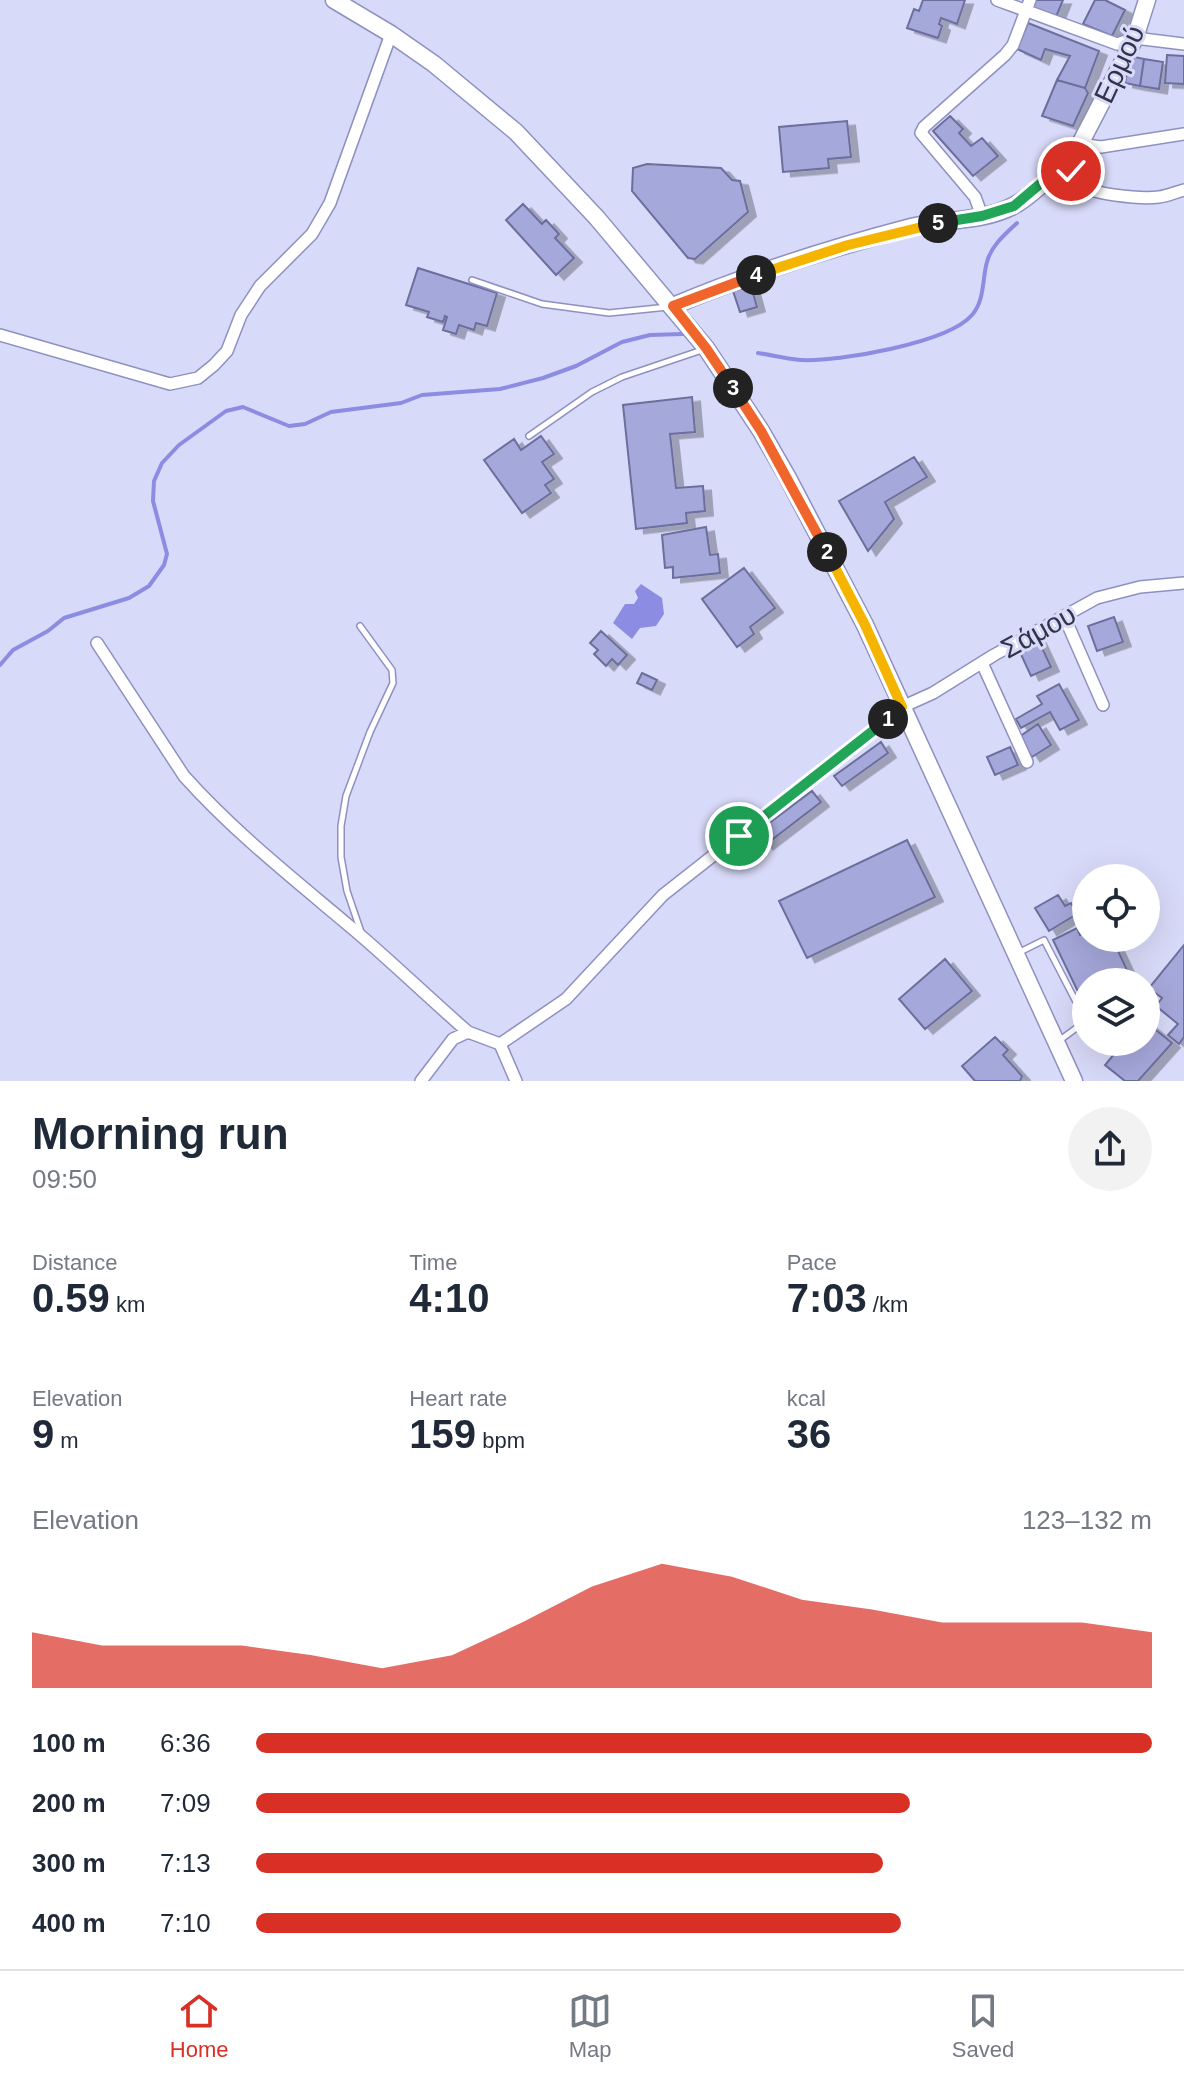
<!DOCTYPE html>
<html lang="en">
<head>
<meta charset="utf-8">
<style>
  body { margin:0; font-family:Arial,sans-serif; background:#f2f2f3; color:#1f2937; height:100vh; display:flex; flex-direction:column; font-size:30px; white-space:nowrap }
  * { box-sizing:border-box; margin:0 }
  p { font-size:26px; color:#747a83 }
  .icon { flex:none; width:44px; height:44px; fill:none; stroke:currentColor; stroke-width:2; stroke-linecap:round; stroke-linejoin:round }
  .map { position:relative; height:1081px; overflow:hidden }
  .drawer { display:flex; flex-direction:column; background:#fff; flex:1 }
  .drawer>* { flex:none }
  .buttons { position:absolute; left:1072px; top:864px; display:grid; gap:16px }
  .buttons a { display:grid; place-items:center; width:88px; height:88px; border-radius:50%; background:#fff; box-shadow:0 8px 32px #0002; font-size:40px }
  .pin { position:absolute; display:grid; place-items:center; width:68px; height:68px; color:#fff; margin:-34px; border:4px solid #fff; border-radius:50%; box-shadow:0 2px 8px #0007 }
  .km { position:absolute; width:40px; height:40px; margin:-20px; border-radius:50%; background:#222; color:#fff; font-size:22px; line-height:40px; text-align:center }
  .round { display:grid; place-items:center; flex:none; width:84px; height:84px; border-radius:42px; background:#f2f2f3 }
  .head { display:flex; align-items:center; justify-content:space-between; height:136px; padding:0 32px }
  h1 { font-size:44px; font-weight:700; line-height:60px }
  .metrics { display:grid; grid-template-columns:repeat(3,1fr); gap:12px; height:136px; padding:8px 32px }
  .metrics div { display:grid; align-content:center }
  .metrics b { font-size:40px; font-weight:700 }
  .metrics small { font-size:22px; font-weight:400 }
  .metrics p { font-size:22px }
  .chart { height:224px; padding:16px 32px }
  .chart p { display:flex; justify-content:space-between }
  .chart svg { width:100%; height:144px; margin-top:8px; fill:#d93025; opacity:.7 }
  ul { padding:0 32px; list-style:none; font-size:26px }
  li { display:grid; grid-template-columns:128px 96px 1fr; align-items:center; height:60px }
  li i { height:20px; border-radius:10px; background:#d93025 }
  .tab-bar { display:flex; justify-content:space-around; align-items:center; height:112px; border-top:2px solid #e0e1e3; background:#fff; font-size:22px; color:#747a83 }
  .tab-bar a { display:grid; justify-items:center; gap:4px }
  .tab-bar .active { color:#d93025 }
  .map>svg:first-child { display:block }
  .water { fill:#8c8ce3 }
  .lines { fill:none; stroke-linecap:round; stroke-linejoin:round }
  .stream { stroke:#8c8ce3; stroke-width:4 }
  .building { fill:#a5a8da; stroke:#6c6e9c; stroke-width:2; filter:url(#shadow) }
  .lane-casing { stroke:#8e90c1; stroke-width:8 }
  .street-casing { stroke:#8e90c1; stroke-width:14 }
  .secondary-casing { stroke:#8e90c1; stroke-width:19 }
  .primary-casing { stroke:#8e90c1; stroke-width:19 }
  .lane { stroke:#fff; stroke-width:5 }
  .street { stroke:#fff; stroke-width:11 }
  .secondary { stroke:#fff; stroke-width:16 }
  .primary { stroke:#fff; stroke-width:16 }
  .split-1-casing { stroke:#fff; stroke-width:16 }
  .split-2-casing { stroke:#fff; stroke-width:16 }
  .split-3-casing { stroke:#fff; stroke-width:16 }
  .split-4-casing { stroke:#fff; stroke-width:16 }
  .split-5-casing { stroke:#fff; stroke-width:16 }
  .split-6-casing { stroke:#fff; stroke-width:16 }
  .split-1 { stroke:#22a559; stroke-width:10 }
  .split-2 { stroke:#f5b400; stroke-width:10 }
  .split-3 { stroke:#f0652b; stroke-width:10 }
  .split-4 { stroke:#f0652b; stroke-width:10 }
  .split-5 { stroke:#f5b400; stroke-width:10 }
  .split-6 { stroke:#22a559; stroke-width:10 }
  .labels { text-anchor:middle; stroke-width:6; stroke-linejoin:round; paint-order:stroke }
  .street-label { font-size:28px; fill:#323348; stroke:#d8daf9 }
</style>
</head>
<body>
<div class="map">
<svg width="1184" height="1081" viewBox="0 0 1184 1081">
  <defs>
    <filter id="shadow"><feDropShadow dx="8" dy="4.5" stdDeviation="0" flood-color="#0004"/></filter>
  </defs>
  <rect width="100%" height="100%" fill="#d8daf9"/>
  <path class="water" d="M 641,584 L 662,598 L 664,614 L 656,626 L 640,628 L 632,639 L 613,623 L 625,604 L 634,604 L 638,598 L 635,591 Z"/>
  <g class="lines">
    <path class="stream" d="M 758,353 C 772,355 787,359 801,360 C 838,362 948,343 972,315 C 985,300 982,279 987,262 C 991,246 1005,234 1017,223
      M 0,665 L 13,650 L 48,631 L 64,618 L 129,598 L 149,586 L 164,565 L 167,554 L 153,501 L 154,481 L 162,463 L 179,445 L 226,411 L 243,407 L 289,426 L 305,424 L 331,412 L 401,403 L 422,395 L 500,389 L 543,378 L 576,366 L 622,342 L 650,335 L 683,334"/>
  </g>
  <path class="building" d="M 923,0 L 965,0 L 957,24 L 941,18 L 939,24 L 942,26 L 938,38 L 907,28 L 914,9 L 919,11 Z
    M 1034,0 L 1063,0 L 1056,17 L 1031,9 Z
    M 1095,0 L 1105,0 L 1125,10 L 1112,36 L 1083,24 Z
    M 1028,23 L 1099,51 L 1085,88 L 1057,80 L 1070,56 L 1045,49 L 1041,60 L 1017,49 Z
    M 1167,55 L 1184,56 L 1184,84 L 1165,83 Z
    M 1130,56 L 1144,59 L 1140,86 L 1125,83 Z
    M 1144,59 L 1163,62 L 1159,89 L 1140,86 Z
    M 1057,80 L 1085,88 L 1088,93 L 1073,126 L 1042,116 Z
    M 950,116 L 963,129 L 959,133 L 971,146 L 982,138 L 998,156 L 973,176 L 933,131 Z
    M 847,121 L 851,157 L 828,159 L 829,168 L 783,172 L 779,127 Z
    M 647,164 L 721,168 L 732,180 L 740,181 L 748,212 L 695,259 L 688,258 L 632,191 L 633,168 Z
    M 523,204 L 542,224 L 546,220 L 559,234 L 555,238 L 574,258 L 556,275 L 506,220 Z
    M 418,268 L 497,293 L 487,326 L 476,323 L 474,330 L 459,325 L 456,334 L 443,330 L 447,317 L 445,316 L 443,322 L 427,317 L 429,312 L 406,305 Z
    M 751,286 L 757,307 L 740,312 L 733,291 Z
    M 692,397 L 695,432 L 670,434 L 676,488 L 703,486 L 705,511 L 686,513 L 687,523 L 636,529 L 623,405 Z
    M 541,436 L 554,454 L 542,462 L 554,479 L 545,485 L 551,493 L 522,513 L 484,460 L 514,439 L 521,450 Z
    M 914,457 L 927,477 L 885,502 L 894,519 L 868,551 L 839,501 Z
    M 706,527 L 710,555 L 718,554 L 720,573 L 673,578 L 673,567 L 665,568 L 662,535 Z
    M 744,568 L 775,608 L 750,627 L 754,634 L 737,647 L 702,599 Z
    M 1114,617 L 1123,642 L 1097,651 L 1088,626 Z
    M 601,631 L 627,655 L 618,665 L 612,659 L 606,666 L 594,654 L 598,650 L 590,643 Z
    M 1038,639 L 1051,667 L 1031,676 L 1018,648 Z
    M 642,673 L 657,680 L 652,690 L 637,683 Z
    M 1059,684 L 1079,720 L 1060,730 L 1050,712 L 1021,728 L 1016,719 L 1042,704 L 1037,696 Z
    M 1038,724 L 1051,745 L 1032,757 L 1019,737 Z
    M 881,742 L 888,753 L 842,786 L 834,776 Z
    M 1010,747 L 1018,765 L 995,775 L 987,757 Z
    M 812,791 L 821,802 L 765,845 L 756,833 Z
    M 907,840 L 935,897 L 807,958 L 779,901 Z
    M 1058,895 L 1065,906 L 1071,903 L 1077,914 L 1049,931 L 1035,908 Z
    M 1077,928 L 1080,935 L 1086,932 L 1086,938 L 1112,938 L 1127,970 L 1103,982 L 1086,982 L 1086,998 L 1082,1000 L 1053,940 Z
    M 1184,945 L 1184,1037 L 1179,1044 L 1168,1035 L 1178,1024 L 1156,1006 L 1162,998 L 1149,988 Z
    M 945,959 L 972,991 L 925,1029 L 899,999 Z
    M 1146,1022 L 1172,1043 L 1138,1081 L 1125,1081 L 1105,1065 L 1124,1042 L 1146,1042 Z
    M 995,1037 L 1008,1050 L 1003,1055 L 1022,1076 L 1020,1081 L 975,1081 L 962,1066 Z"/>
  <g class="lines">
    <defs>
      <path id="lane" d="M 472,280 L 542,304 L 609,313 L 668,307
        M 529,436 L 592,392 L 622,377 L 702,350
        M 360,626 L 392,670 L 393,683 L 370,732 L 346,796 L 341,826 L 341,857 L 347,891 L 361,932
        M 1020,952 L 1044,940 L 1086,1021 L 1060,1040"/>
      <path id="street" d="M 997,0 L 1117,44 L 1135,38 L 1184,44
        M 1080,144 L 1101,147 L 1184,134
        M 1072,157 C 1072,166 1071,175 1077,182 C 1087,195 1142,199 1159,197 C 1167,196 1176,192 1184,190
        M 982,216 L 975,197 L 921,133 L 924,127 L 1005,55 L 1013,45 L 1030,0
        M 0,335 L 170,384 L 198,378 L 214,365 L 227,351 L 241,315 L 260,286 L 312,234 L 330,203 L 391,34
        M 1064,616 L 1103,705
        M 97,643 L 184,776 C 235,833 295,880 353,929 C 392,962 429,998 468,1032
        M 982,663 L 1027,762
        M 500,1044 L 516,1081
        M 421,1081 L 453,1039 L 468,1032 L 500,1044 L 566,999 L 663,895 L 902,707 L 933,693 L 994,655 L 1097,598 L 1140,587 L 1184,583"/>
      <path id="secondary" d="M 673,306 C 749,274 831,248 911,227 C 944,219 983,222 1013,206 C 1031,197 1069,160 1080,144 L 1135,38 L 1147,0"/>
      <path id="primary" d="M 334,0 L 391,34 L 434,64 L 516,132 L 597,218 L 706,348 L 761,431 L 788,478 L 865,625 L 1074,1081"/>
    </defs>
    <use href="#lane" class="lane-casing"/>
    <use href="#street" class="street-casing"/>
    <use href="#secondary" class="secondary-casing"/>
    <use href="#primary" class="primary-casing"/>
    <use href="#lane" class="lane"/>
    <use href="#street" class="street"/>
    <use href="#secondary" class="secondary"/>
    <use href="#primary" class="primary"/>
  </g>
  <g class="lines">
    <defs>
      <path id="split-1" d="M 739,836 L 888,719"/>
      <path id="split-2" d="M 827,552 L 865,625 L 902,707 L 888,719"/>
      <path id="split-3" d="M 733,388 L 761,431 L 827,552"/>
      <path id="split-4" d="M 733,388 L 706,348 L 673,306 L 756,275"/>
      <path id="split-5" d="M 756,275 L 848,245 L 938,223"/>
      <path id="split-6" d="M 938,223 L 982,216 L 1014,206 L 1072,157 L 1071,171"/>
    </defs>
    <use href="#split-1" class="split-1-casing"/>
    <use href="#split-2" class="split-2-casing"/>
    <use href="#split-3" class="split-3-casing"/>
    <use href="#split-4" class="split-4-casing"/>
    <use href="#split-5" class="split-5-casing"/>
    <use href="#split-6" class="split-6-casing"/>
    <use href="#split-1" class="split-1"/>
    <use href="#split-2" class="split-2"/>
    <use href="#split-3" class="split-3"/>
    <use href="#split-4" class="split-4"/>
    <use href="#split-5" class="split-5"/>
    <use href="#split-6" class="split-6"/>
  </g>
  <g class="labels">
    <g class="street-label">
      <text transform="translate(1119 64) rotate(-65)" y="10">Ερμού</text>
      <text transform="translate(1038 631) rotate(-29)" y="10">Σάμου</text>
    </g>
  </g>
</svg>
<div class="buttons">
<a><svg class="icon" aria-label="locate" viewBox="0 0 24 24"><circle cx="12" cy="12" r="6"/><path d="M12 2v4M12 18v4M2 12h4M18 12h4"/></svg></a>
<a><svg class="icon" aria-label="layers" viewBox="0 0 24 24"><path d="M12 4l9 5-9 5-9-5zM3 14l9 5 9-5"/></svg></a>
</div>
<div class="pin" style="left:739px;top:836px;background:#1e9e55"><svg class="icon" aria-label="arrive" viewBox="0 0 24 24"><path d="M6 21V4h12l-3 4 3 4H6"/></svg></div>
<div class="pin" style="left:1071px;top:171px;background:#d93025"><svg class="icon" aria-label="check" viewBox="0 0 24 24"><path d="M5 12l5 5 9-10"/></svg></div>
<b class="km" style="left:888px;top:719px">1</b>
<b class="km" style="left:827px;top:552px">2</b>
<b class="km" style="left:733px;top:388px">3</b>
<b class="km" style="left:756px;top:275px">4</b>
<b class="km" style="left:938px;top:223px">5</b>
</div>
<section class="drawer">
<div class="head"><div><h1>Morning run</h1><p>09:50</p></div><a class="round"><svg class="icon" aria-label="share" viewBox="0 0 24 24"><path d="M12 15V3M7 8l5-5 5 5M5 13v7h14v-7"/></svg></a></div>
<div class="metrics">
<div><p>Distance</p><b>0.59<small> km</small></b></div>
<div><p>Time</p><b>4:10</b></div>
<div><p>Pace</p><b>7:03<small> /km</small></b></div>
</div>
<div class="metrics">
<div><p>Elevation</p><b>9<small> m</small></b></div>
<div><p>Heart rate</p><b>159<small> bpm</small></b></div>
<div><p>kcal</p><b>36</b></div>
</div>
<div class="chart"><p><span>Elevation</span>123–132 m</p>
<svg viewBox="0 0 160 44" preserveAspectRatio="none"><path d="M0 44V27L10 31L20 31L30 31L40 34L50 38L60 34L70 24L80 13L90 6L100 10L110 17L120 20L130 24L140 24L150 24L160 27V44z"/></svg>
</div>
<ul>
<li><b>100 m</b>6:36<i style="width:100%"></i></li>
<li><b>200 m</b>7:09<i style="width:73%"></i></li>
<li><b>300 m</b>7:13<i style="width:70%"></i></li>
<li><b>400 m</b>7:10<i style="width:72%"></i></li>
</ul>
</section>
<nav class="tab-bar">
<a class="active"><svg class="icon" aria-label="home" viewBox="0 0 24 24"><path d="M3 11l9-7 9 7M6 9v11h12V9"/></svg>Home</a>
<a><svg class="icon" aria-label="map" viewBox="0 0 24 24"><path d="M3 6l6-2 6 2 6-2v14l-6 2-6-2-6 2zM9 4v14M15 6v14"/></svg>Map</a>
<a><svg class="icon" aria-label="saved" viewBox="0 0 24 24"><path d="M7 4h10v16l-5-4-5 4z"/></svg>Saved</a>
</nav>
</body>
</html>
